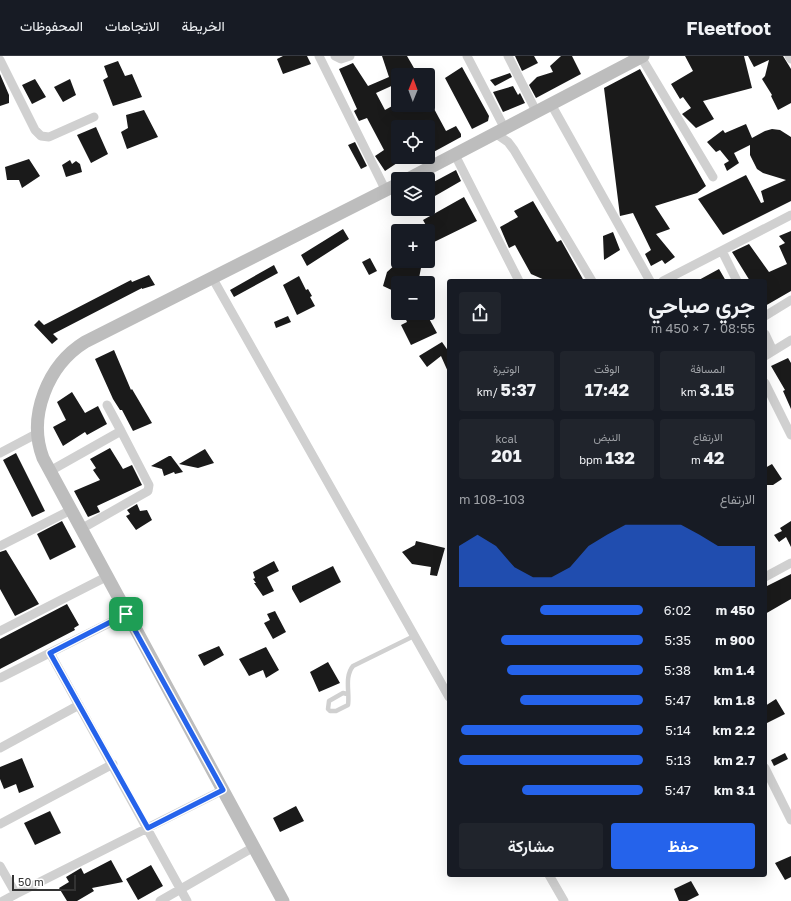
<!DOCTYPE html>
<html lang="ar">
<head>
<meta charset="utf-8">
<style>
  body { margin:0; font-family:"Golos Text",Vazirmatn,sans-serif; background:#20242c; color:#f1f3f6; direction:rtl; height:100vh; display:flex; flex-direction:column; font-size:15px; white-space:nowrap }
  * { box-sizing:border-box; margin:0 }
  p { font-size:13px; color:#9ea1a6 }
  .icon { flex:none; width:22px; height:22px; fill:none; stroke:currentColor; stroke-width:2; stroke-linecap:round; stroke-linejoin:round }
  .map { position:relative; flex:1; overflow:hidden; direction:ltr }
  .panel { position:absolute; left:447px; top:223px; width:320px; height:598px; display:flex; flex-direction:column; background:#171b24; border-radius:4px; box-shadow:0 4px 16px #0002; direction:rtl }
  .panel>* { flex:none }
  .needle { width:26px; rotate:1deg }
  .tools { position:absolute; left:391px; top:12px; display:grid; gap:8px }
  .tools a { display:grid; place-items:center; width:44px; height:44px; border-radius:4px; background:#171b24; box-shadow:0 4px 16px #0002; font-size:20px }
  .scale { position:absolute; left:12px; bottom:10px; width:64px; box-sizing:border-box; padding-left:4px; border:2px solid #333; border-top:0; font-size:11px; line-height:14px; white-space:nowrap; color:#333; -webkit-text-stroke:3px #fff; paint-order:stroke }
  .pin { position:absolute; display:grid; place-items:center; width:34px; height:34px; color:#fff; margin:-17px; border-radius:8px; box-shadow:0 2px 6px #0006 }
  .round { display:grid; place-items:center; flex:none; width:42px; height:42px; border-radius:4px; background:#20242c }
  .overview { display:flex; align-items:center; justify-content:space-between; height:68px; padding:0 12px }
  h1 { font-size:22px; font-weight:700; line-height:30px }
  .metrics { display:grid; grid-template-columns:repeat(3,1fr); gap:6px; height:68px; padding:4px 12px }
  .metrics div { display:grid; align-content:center; border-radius:4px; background:#20242c; text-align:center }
  .metrics b { font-size:17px; font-weight:700 }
  .metrics small { font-size:11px; font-weight:400 }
  .metrics p { font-size:11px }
  .chart { height:112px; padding:8px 12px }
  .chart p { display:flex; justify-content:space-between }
  .chart svg { width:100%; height:72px; margin-top:4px; fill:#2563eb; opacity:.7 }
  .action { display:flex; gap:8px; margin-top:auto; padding:8px 12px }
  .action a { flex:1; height:46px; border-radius:4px; background:#2563eb; color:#fff; font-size:16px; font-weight:700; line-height:46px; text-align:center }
  .action a+a { background:#20242c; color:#f1f3f6 }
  ul { padding:0 12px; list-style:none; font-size:13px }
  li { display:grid; grid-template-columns:64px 48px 1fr; align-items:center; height:30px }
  li i { height:10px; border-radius:5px; background:#2563eb }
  header { display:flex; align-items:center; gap:24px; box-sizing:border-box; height:56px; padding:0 20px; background:#171b24; border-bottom:1px solid #363941 }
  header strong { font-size:19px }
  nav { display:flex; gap:22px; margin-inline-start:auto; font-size:14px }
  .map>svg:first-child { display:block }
  .building { fill:#1a1a1a }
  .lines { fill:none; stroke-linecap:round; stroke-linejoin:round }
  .lane { stroke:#d0d0d0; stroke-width:4.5 }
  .street { stroke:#d0d0d0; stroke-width:9 }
  .secondary { stroke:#bdbdbd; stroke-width:13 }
  .route-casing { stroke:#fff; stroke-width:8 }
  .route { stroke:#2563eb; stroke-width:5 }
</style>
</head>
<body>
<header>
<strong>Fleetfoot</strong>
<nav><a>الخريطة</a><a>الاتجاهات</a><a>المحفوظات</a></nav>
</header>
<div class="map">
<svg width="791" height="845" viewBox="0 0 791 845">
  <rect width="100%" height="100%" fill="#fff"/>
  <path class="building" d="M 283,0 L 307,0 L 311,8 L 283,18 L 277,3 Z
    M 382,0 L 407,0 L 418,19 L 398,19 L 398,27 L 376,37 L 385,54 L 394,49 L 432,49 L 446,75 L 456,70 L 461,78 L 461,81 L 428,99 L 428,71 L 398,71 L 398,101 L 406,101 L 385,115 L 375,100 L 384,94 L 367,62 L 359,65 L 354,55 L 357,53 L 339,13 L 353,7 L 368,30 L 389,21 Z
    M 515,0 L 534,0 L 538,7 L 522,15 Z
    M 561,0 L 572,0 L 581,18 L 536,42 L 529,29 L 537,21 L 553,16 L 550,10 Z
    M 685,0 L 744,0 L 752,32 L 703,45 L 714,63 L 696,72 L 682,58 L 691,52 L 683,41 L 680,43 L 671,28 L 693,15 Z
    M 748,0 L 783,0 L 791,13 L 791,47 L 778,54 L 771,40 L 772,39 L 762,23 L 765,20 L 769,4 L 754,11 Z
    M 118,5 L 125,20 L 132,18 L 142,41 L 113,50 L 103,24 L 108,21 L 104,10 Z
    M 462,11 L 489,60 L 488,65 L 472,73 L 445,22 Z
    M 640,13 L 706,130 L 697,137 L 655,150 L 670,173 L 656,178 L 675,201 L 665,208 L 662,204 L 651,210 L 645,198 L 651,194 L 633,157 L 620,160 L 604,32 Z
    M 510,17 L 512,21 L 495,30 L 490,24 Z
    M 0,18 L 9,39 L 9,47 L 0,50 Z
    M 35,23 L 46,41 L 32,48 L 22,29 Z
    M 70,23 L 76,39 L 63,46 L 54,31 Z
    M 513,30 L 518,39 L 520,37 L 525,47 L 503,56 L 493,36 Z
    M 144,54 L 158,81 L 127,93 L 121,76 L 128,72 L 126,59 Z
    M 746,68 L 752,82 L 765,75 L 772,73 L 780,74 L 791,81 L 791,145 L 723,179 L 698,143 L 746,119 L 761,147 L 764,146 L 761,135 L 786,124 L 763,117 L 757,113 L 750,99 L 750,89 L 734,97 L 739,107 L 727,115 L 724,108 L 729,105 L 720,94 L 716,96 L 707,86 L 723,74 L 725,77 Z
    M 96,71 L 108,98 L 91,107 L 77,79 Z
    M 355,86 L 367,110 L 361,113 L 348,89 Z
    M 29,103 L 40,120 L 22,132 L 19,124 L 7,124 L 5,111 Z
    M 70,104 L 72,108 L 76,105 L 80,108 L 82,116 L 66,121 L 62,109 Z
    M 456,114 L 461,125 L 428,144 L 428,129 Z
    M 464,141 L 477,165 L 428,189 L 428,173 L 423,164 Z
    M 533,145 L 557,186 L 561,184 L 584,225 L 547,225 L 531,218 L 515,189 L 509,192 L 500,171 L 518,161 L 514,155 Z
    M 343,173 L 349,183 L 307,210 L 301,199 Z
    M 791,175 L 791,235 L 765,250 L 765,225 L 750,225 L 732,196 L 749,188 L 769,216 L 787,208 L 779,190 L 785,187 L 779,180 Z
    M 613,176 L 620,194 L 604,204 L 603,180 Z
    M 370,202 L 377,215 L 369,219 L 362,206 Z
    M 397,207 L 421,212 L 418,227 L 398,227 L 398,237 L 383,230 L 387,216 Z
    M 274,209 L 278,217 L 234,241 L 230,234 Z
    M 719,213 L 726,225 L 697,225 Z
    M 149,219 L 155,229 L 142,233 L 142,232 L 53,278 L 58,283 L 52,288 L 34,269 L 39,264 L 44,269 L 131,224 L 132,226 Z
    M 299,220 L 306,234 L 308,233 L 312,240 L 310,241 L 315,250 L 297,259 L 283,229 Z
    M 403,257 L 426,257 L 437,277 L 411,289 L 401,269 L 407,266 Z
    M 288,260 L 291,266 L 276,272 L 274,266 Z
    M 442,286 L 449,296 L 449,318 L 441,300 L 427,311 L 419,300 Z
    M 114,294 L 131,334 L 132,333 L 152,367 L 133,375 L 122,354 L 120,354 L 113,343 L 95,303 Z
    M 788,302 L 791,307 L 791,353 L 783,335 L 785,334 L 771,310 Z
    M 72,336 L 85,357 L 98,350 L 107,368 L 87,379 L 85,376 L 63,390 L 53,371 L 66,364 L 57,346 Z
    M 110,392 L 123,413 L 132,409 L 142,429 L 97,450 L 100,456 L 88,461 L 74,435 L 100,424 L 93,414 L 96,412 L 90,403 Z
    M 205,393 L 214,407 L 198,412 L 179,408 Z
    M 16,397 L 45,455 L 32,461 L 3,404 Z
    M 169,400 L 171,400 L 183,416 L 175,418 L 174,416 L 164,420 L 162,413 L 151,410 Z
    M 772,408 L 782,423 L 773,429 L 765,429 L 765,412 Z
    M 137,448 L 140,455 L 147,454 L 152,464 L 136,474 L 126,460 L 130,458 L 127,454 Z
    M 62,465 L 76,491 L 50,504 L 37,478 Z
    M 791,465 L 791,491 L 786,481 L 779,486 L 774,479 L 782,475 L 780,472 Z
    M 416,485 L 445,492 L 437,520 L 430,519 L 431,511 L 412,508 L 402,496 L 415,489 Z
    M 6,494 L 39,548 L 15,560 L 0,533 L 0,496 Z
    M 274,505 L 279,515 L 267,521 L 274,535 L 263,540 L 254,527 L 256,527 L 253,523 L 255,522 L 253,516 Z
    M 333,510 L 341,526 L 300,547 L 292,533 L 292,530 Z
    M 791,518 L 791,543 L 765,558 L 765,531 Z
    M 67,548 L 79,569 L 74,572 L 75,574 L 0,613 L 0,583 Z
    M 275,555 L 286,576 L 273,583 L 264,567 L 270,564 L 267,558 Z
    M 219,590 L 224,599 L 204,610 L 198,599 Z
    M 266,591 L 279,614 L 266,622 L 263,614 L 249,620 L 239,603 Z
    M 328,606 L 340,627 L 319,636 L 310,616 Z
    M 776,643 L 785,658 L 765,668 L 765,650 Z
    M 785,697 L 788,703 L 774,710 L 771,704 Z
    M 22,702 L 34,731 L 19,737 L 16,728 L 4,733 L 0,723 L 0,711 Z
    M 296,750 L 304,765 L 280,776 L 273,762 Z
    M 50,755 L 61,777 L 35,789 L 24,767 Z
    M 791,800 L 791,821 L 785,824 L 775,807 Z
    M 111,804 L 123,826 L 92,832 L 94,835 L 77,845 L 67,845 L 59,832 L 69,826 L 66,821 L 81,812 L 84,818 Z
    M 151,809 L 163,830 L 138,844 L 126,823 Z
    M 691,825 L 699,839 L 687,845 L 679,845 L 674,833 Z"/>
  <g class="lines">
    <path class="lane" d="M 347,638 L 343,637 L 329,645 L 328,653 L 330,655 L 336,655 L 348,649 C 350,637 344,621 353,610 L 414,580"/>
    <path class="street" d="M 319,0 L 386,135
      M 335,0 L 341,3 L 350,0
      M 467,0 L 505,73
      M 508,0 L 536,55
      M 789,0 L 791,3
      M 641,1 L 713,121
      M 0,4 L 35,74 L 41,80 L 49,81 L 94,61
      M 551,48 L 650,225
      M 495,77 L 508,86 L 514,94 L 592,225
      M 455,99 L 519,225
      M 722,195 L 737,225
      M 213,223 L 449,641
      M 663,225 L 791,159
      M 765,260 L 791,244
      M 765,278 L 773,295
      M 765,300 L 791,284
      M 765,327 L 791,379
      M 107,349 L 121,375
      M 0,397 L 38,377
      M 50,415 L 121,375 L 149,429 L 148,435 L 81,473
      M 0,490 L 71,454
      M 765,521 L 791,507
      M 0,575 L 106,521
      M 50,597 L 187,845
      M 0,622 L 127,558
      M 0,692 L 79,649
      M 765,712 L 791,764
      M 0,768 L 113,708
      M 0,810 L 16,838 L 3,845
      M 549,819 L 564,845
      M 16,838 L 223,734
      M 160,845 L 254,791"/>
    <path class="secondary" d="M 408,123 L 643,0
      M 283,845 L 43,402 C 27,360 48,309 85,286 L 398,128"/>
  </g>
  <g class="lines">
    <defs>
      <path id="route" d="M 126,558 L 223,734 L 148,772 L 50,597 Z"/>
    </defs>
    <use href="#route" class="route-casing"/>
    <use href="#route" class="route"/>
  </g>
</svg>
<div class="tools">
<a><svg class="needle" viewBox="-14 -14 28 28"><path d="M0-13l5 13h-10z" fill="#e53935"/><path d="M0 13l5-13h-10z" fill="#9ea1a6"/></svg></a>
<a><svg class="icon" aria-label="locate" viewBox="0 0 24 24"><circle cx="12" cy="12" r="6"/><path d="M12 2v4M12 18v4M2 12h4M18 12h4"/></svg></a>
<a><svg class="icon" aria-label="layers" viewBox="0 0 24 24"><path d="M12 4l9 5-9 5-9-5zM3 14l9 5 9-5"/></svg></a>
<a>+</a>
<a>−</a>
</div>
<div class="scale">50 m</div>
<div class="pin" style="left:126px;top:558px;background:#1e9e55"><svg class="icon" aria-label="arrive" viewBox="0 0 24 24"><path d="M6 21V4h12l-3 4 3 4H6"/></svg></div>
<section class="panel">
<div class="overview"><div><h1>جري صباحي</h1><p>08:55 · 7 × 450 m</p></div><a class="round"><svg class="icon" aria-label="share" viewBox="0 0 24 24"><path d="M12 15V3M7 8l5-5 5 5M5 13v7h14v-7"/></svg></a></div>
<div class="metrics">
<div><p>المسافة</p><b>3.15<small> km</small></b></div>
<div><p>الوقت</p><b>17:42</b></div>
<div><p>الوتيرة</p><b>5:37<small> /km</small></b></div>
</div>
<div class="metrics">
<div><p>الارتفاع</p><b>42<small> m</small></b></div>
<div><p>النبض</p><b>132<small> bpm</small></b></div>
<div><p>kcal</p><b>201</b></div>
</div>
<div class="chart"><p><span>الارتفاع</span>103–108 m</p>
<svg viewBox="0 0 160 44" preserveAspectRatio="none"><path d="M0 44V19L10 12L20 19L30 32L40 38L50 38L60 32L70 19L80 12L90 6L100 6L110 6L120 6L130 12L140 19L150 19L160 19V44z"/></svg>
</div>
<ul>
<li><b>450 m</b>6:02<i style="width:56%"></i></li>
<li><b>900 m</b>5:35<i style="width:77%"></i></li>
<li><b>1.4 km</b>5:38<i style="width:74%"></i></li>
<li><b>1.8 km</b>5:47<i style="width:67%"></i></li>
<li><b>2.2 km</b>5:14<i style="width:99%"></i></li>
<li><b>2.7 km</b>5:13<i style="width:100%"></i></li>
<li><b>3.1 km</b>5:47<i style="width:66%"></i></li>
</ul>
<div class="action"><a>حفظ</a><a>مشاركة</a></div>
</section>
</div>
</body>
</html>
